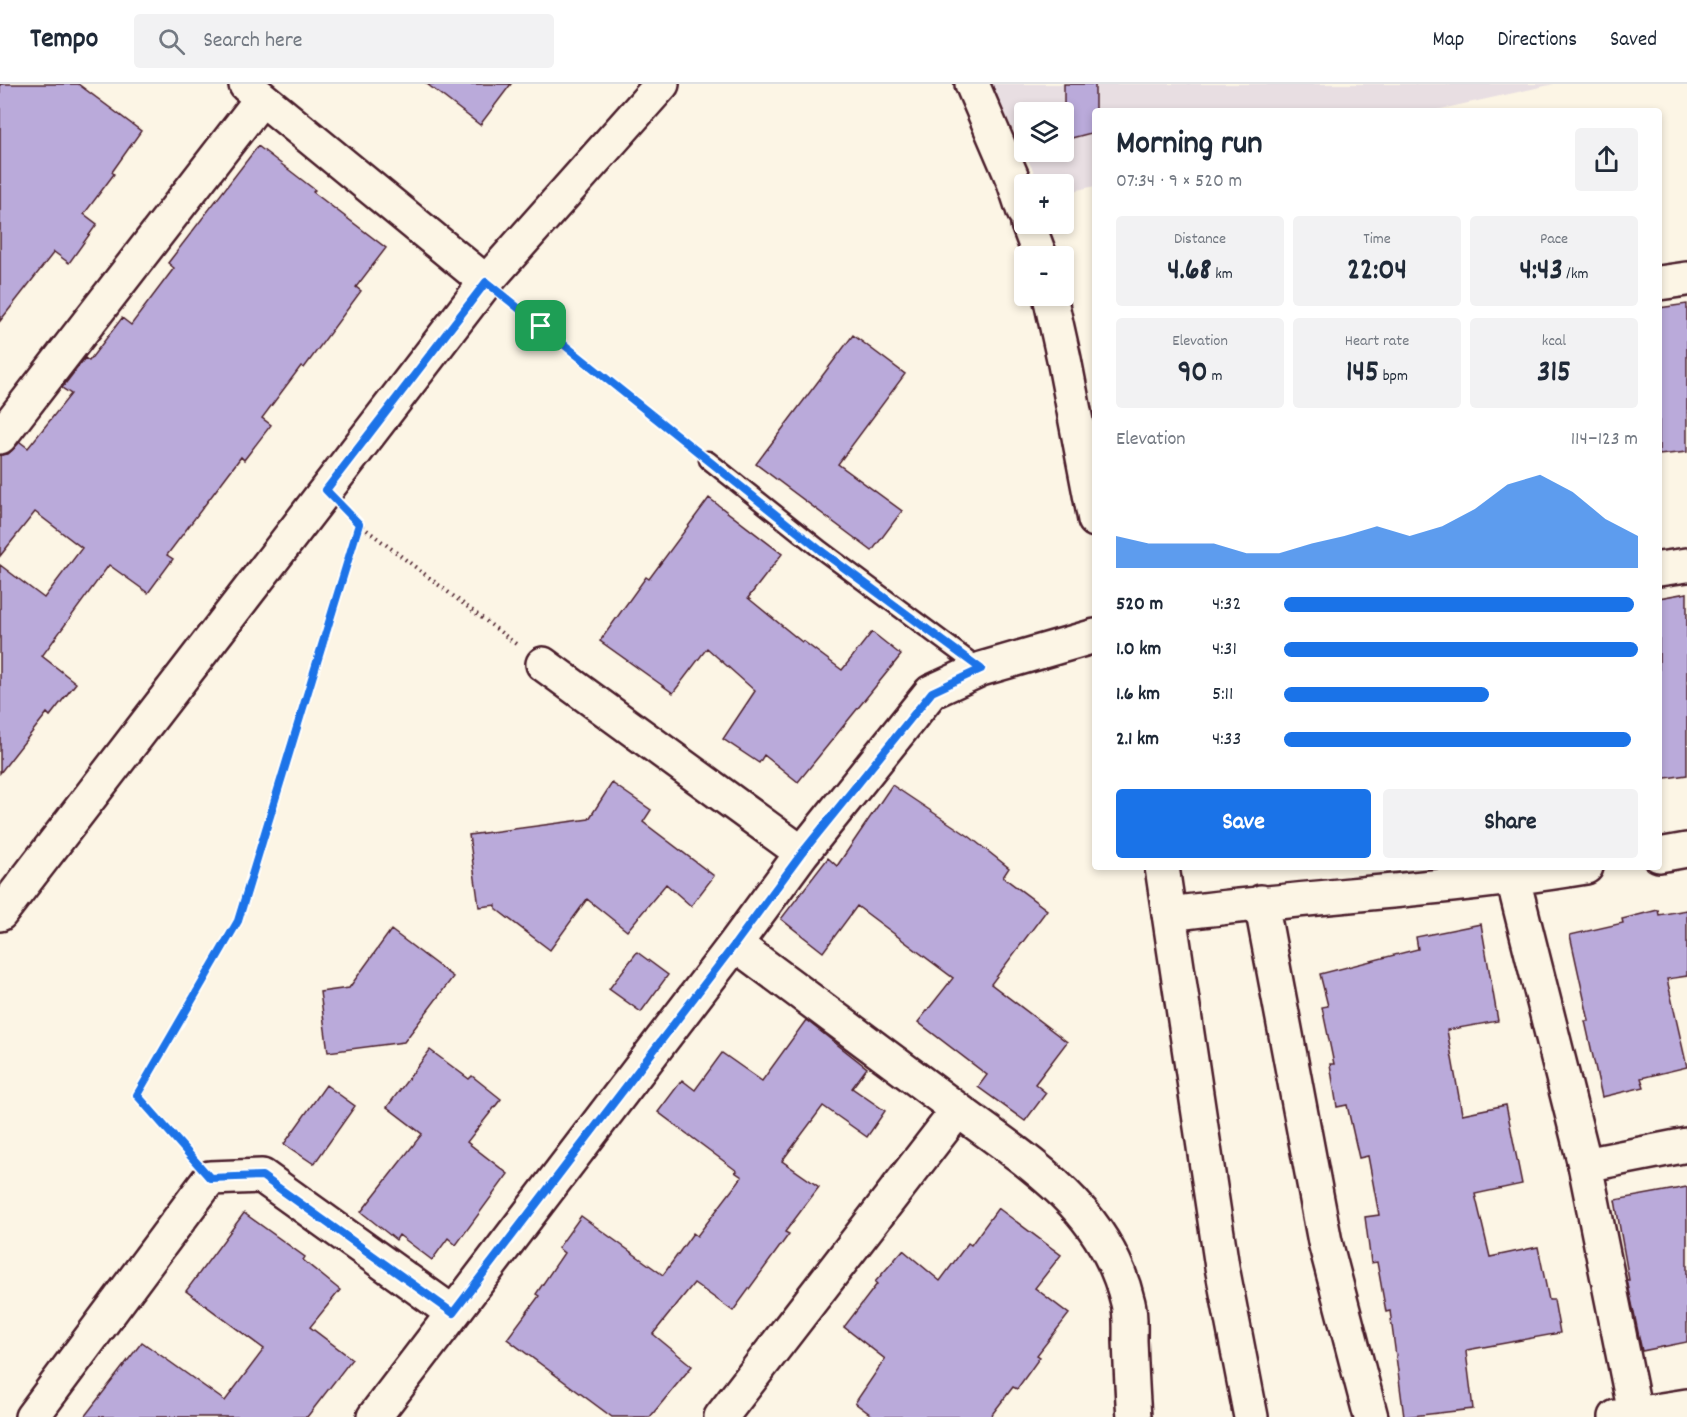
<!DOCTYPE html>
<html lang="en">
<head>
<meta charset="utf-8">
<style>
  body { margin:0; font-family:Dekko,sans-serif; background:#f2f2f3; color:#1f2937; height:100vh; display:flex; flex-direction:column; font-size:22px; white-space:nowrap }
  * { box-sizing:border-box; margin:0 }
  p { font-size:20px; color:#747a83 }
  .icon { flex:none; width:33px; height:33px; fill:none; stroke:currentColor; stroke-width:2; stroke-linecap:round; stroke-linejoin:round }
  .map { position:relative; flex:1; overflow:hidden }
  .sheet { position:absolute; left:1092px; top:24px; width:570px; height:762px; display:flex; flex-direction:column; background:#fff; border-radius:6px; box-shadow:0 3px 9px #0003 }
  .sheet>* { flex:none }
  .fabs { position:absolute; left:1014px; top:18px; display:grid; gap:12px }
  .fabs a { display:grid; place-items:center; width:60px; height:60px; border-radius:6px; background:#fff; box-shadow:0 3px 9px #0003; font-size:30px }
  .pin { position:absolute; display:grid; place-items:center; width:51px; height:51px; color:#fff; margin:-26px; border-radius:12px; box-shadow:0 3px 9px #0006 }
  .round { display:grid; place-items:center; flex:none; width:63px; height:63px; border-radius:6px; background:#f2f2f3 }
  .headline { display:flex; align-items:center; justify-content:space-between; height:102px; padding:0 24px }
  h1 { font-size:33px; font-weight:700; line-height:45px }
  .metrics { display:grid; grid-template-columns:repeat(3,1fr); gap:9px; height:102px; padding:6px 24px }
  .metrics div { display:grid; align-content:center; border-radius:6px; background:#f2f2f3; text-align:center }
  .metrics b { font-size:30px; font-weight:700 }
  .metrics small { font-size:16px; font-weight:400 }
  .metrics p { font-size:16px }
  .chart { height:168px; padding:12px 24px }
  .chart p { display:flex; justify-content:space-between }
  .chart svg { width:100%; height:108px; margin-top:6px; fill:#1a73e8; opacity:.7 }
  .cta { display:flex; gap:12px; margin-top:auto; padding:12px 24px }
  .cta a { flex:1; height:69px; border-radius:6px; background:#1a73e8; color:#fff; font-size:24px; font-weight:700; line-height:69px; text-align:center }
  .cta a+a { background:#f2f2f3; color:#1f2937 }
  ul { padding:0 24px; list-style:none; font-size:20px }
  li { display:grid; grid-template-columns:96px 72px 1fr; align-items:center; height:45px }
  li i { height:15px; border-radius:8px; background:#1a73e8 }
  header { display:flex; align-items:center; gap:36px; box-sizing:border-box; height:84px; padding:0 30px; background:#fff; border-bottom:2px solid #e0e1e3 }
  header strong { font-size:28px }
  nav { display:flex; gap:33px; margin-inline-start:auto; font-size:21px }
  .search { width:420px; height:54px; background:#f2f2f3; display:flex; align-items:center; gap:15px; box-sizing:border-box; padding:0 21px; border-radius:6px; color:#747a83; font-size:22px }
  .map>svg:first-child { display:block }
  .built { fill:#e8dee2; fill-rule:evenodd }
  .building { fill:#baaada; stroke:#4a1f2b; stroke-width:1.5 }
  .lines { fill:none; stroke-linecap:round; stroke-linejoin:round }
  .service-casing { stroke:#4a1f2b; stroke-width:21 }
  .minor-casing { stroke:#4a1f2b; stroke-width:38 }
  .tertiary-casing { stroke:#4a1f2b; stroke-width:38 }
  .path { stroke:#4a1f2b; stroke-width:4; stroke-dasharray:1.5 4.5; stroke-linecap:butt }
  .service { stroke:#fcf5e5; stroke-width:16 }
  .minor { stroke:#fcf5e5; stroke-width:33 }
  .tertiary { stroke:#fcf5e5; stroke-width:33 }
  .route-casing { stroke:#fff; stroke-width:12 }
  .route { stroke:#1a73e8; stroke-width:8 }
</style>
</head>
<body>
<header>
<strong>Tempo</strong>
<div class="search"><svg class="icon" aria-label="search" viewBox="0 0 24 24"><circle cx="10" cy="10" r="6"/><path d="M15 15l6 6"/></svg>Search here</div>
<nav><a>Map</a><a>Directions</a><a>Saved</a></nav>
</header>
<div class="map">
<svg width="1687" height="1333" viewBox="0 0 1687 1333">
  <rect width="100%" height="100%" fill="#fcf5e5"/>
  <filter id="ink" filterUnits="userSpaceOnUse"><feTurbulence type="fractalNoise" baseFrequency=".0167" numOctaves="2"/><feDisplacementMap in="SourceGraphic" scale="12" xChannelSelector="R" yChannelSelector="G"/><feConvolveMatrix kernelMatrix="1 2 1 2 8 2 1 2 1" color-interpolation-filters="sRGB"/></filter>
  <g filter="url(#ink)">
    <path class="built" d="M 990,0 L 1554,0 L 1432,27 L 1095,27 L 1095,102 L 1064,109 L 1064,100 L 1040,100 ZM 1024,28 L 1064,28 L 1064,68 L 1024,68 Z"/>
    <path class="building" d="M 0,0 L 78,0 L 141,47 L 112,88 L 114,90 L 84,130 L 97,140 L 69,179 L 54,168 L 0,237 Z
      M 427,0 L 511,0 L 480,41 Z
      M 1064,0 L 1095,0 L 1095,48 L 1064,56 Z
      M 258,62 L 315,106 L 313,108 L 386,164 L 356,203 L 361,207 L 304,284 L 301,282 L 262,334 L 271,341 L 244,376 L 241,373 L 167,471 L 173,475 L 148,509 L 109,481 L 42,572 L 76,599 L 50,632 L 47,629 L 0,689 L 0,481 L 44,514 L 82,464 L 35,428 L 0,472 L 0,371 L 8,370 L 20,358 L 28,364 L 71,310 L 62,304 L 85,274 L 89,277 L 122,234 L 131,241 L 174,184 L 168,179 Z
      M 1687,220 L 1687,368 L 1659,371 L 1659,224 Z
      M 853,251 L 905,290 L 838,380 L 902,427 L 872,467 L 756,380 Z
      M 709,414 L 782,470 L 748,514 L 802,558 L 803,557 L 842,586 L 872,548 L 901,571 L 798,698 L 764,671 L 759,679 L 723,655 L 755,607 L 707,564 L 673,609 L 600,557 L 646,493 L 649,495 Z
      M 1687,509 L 1687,691 L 1659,695 L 1659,514 Z
      M 612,699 L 651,726 L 643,738 L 714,792 L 691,822 L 666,800 L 627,847 L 587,815 L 550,866 L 496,825 L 496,821 L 479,823 L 469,751 L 589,735 Z
      M 892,701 L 970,753 L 1009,784 L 1003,793 L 1047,826 L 991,900 L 1067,958 L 1035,1000 L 1046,1009 L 1025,1037 L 978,1003 L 987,991 L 918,938 L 953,894 L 857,822 L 823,868 L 781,835 L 828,774 L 837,782 Z
      M 1658,826 L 1659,831 L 1687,826 L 1687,892 L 1667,895 L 1687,983 L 1641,994 L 1644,1003 L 1602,1013 L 1585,937 L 1589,937 L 1570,851 L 1623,839 L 1622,835 Z
      M 1481,840 L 1498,937 L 1447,946 L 1462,1030 L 1506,1021 L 1522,1100 L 1475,1110 L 1490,1173 L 1538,1163 L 1549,1216 L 1554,1216 L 1560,1249 L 1467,1266 L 1466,1268 L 1473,1325 L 1404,1333 L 1390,1227 L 1386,1228 L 1377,1178 L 1371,1179 L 1365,1133 L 1379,1131 L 1368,1072 L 1359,1074 L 1347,1021 L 1337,1023 L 1330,980 L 1334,980 L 1322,923 L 1328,922 L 1320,890 L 1418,865 L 1416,853 Z
      M 391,846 L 453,893 L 404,958 L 328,968 L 320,908 L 349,904 Z
      M 637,868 L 668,891 L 641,928 L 609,905 Z
      M 806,936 L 867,984 L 852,1004 L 885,1027 L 867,1053 L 823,1022 L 782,1077 L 819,1103 L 785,1148 L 789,1150 L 733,1227 L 694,1199 L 653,1250 L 692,1282 L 650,1333 L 612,1333 L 507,1255 L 539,1212 L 536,1210 L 564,1169 L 558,1164 L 581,1132 L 663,1191 L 693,1149 L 697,1152 L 742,1093 L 735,1088 L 737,1087 L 658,1028 L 682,996 L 695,1006 L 722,969 L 762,997 Z
      M 430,966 L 469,995 L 472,992 L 501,1015 L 467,1058 L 508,1090 L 456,1161 L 448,1154 L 432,1176 L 399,1151 L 396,1156 L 361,1128 L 422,1050 L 387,1023 Z
      M 326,1001 L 355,1022 L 314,1080 L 284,1060 Z
      M 1687,1103 L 1687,1258 L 1642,1267 L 1627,1196 L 1629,1196 L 1615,1116 Z
      M 998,1124 L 1061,1171 L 1035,1204 L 1069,1230 L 1037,1271 L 1040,1273 L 1017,1305 L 1013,1303 L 990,1333 L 874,1333 L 855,1319 L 885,1275 L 844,1243 L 877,1200 L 875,1198 L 903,1166 L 940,1197 L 968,1159 L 971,1161 Z
      M 244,1129 L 305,1173 L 303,1176 L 340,1206 L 310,1243 L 352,1275 L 307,1333 L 84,1333 L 142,1258 L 225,1317 L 264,1265 L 186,1207 Z"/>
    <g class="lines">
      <defs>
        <path id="service" d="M 708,376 L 821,466 L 981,585"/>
        <path id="minor" d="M 246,1 L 486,198
          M 1659,199 L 1687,195
          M 0,353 L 262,14
          M 1659,485 L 1687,481
          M 543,580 L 802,769
          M 1659,771 L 1687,766
          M 1513,795 L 1585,1081 L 1635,1329
          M 1261,818 L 1325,1158 L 1371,1333
          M 0,830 L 486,198 L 662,0
          M 1169,830 C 1308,812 1448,806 1586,783
          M 958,1026 C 1030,1080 1106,1124 1128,1219 C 1131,1231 1130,1244 1130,1256 C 1131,1281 1132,1307 1134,1333
          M 1585,1081 L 1687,1061
          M 32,1333 L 210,1094 L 262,1092 L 453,1229
          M 374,1333 L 735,860 L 802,769 L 931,608 L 981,585 L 1095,552
          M 721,1333 L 958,1026 L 735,860
          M 1616,1333 L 1687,1322"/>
        <path id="tertiary" d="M 972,0 L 1014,98 L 1024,128
          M 1028,140 L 1040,172
          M 1050,212 L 1064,275 L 1095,436
          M 1162,783 L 1222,1183 L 1251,1333"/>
      </defs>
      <use href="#service" class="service-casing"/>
      <use href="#minor" class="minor-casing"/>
      <use href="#tertiary" class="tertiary-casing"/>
      <path class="path" d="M 512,219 L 689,361
        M 349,430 L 359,440 L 516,560
        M 188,1069 L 137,1011 L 238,837 L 359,440"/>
      <use href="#service" class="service"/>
      <use href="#minor" class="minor"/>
      <use href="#tertiary" class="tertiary"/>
    </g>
  </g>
  <g class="lines" filter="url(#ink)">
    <defs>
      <path id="route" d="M 486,198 L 820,466 L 981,585 L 932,608 L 802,769 L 735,860 L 453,1229 L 262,1092 L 210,1094 L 137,1011 L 238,837 L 359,440 L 326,406 Z"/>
    </defs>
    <use href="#route" class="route-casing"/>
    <use href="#route" class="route"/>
  </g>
</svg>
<div class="fabs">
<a><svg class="icon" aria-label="layers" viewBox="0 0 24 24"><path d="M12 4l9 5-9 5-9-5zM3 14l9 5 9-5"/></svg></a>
<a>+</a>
<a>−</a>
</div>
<div class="pin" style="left:541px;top:242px;background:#1e9e55"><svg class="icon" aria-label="arrive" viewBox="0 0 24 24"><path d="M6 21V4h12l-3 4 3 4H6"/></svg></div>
<section class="sheet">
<div class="headline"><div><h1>Morning run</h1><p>07:34 · 9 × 520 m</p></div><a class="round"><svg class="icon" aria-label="share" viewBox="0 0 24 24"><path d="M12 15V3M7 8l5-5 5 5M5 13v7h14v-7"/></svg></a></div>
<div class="metrics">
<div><p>Distance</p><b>4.68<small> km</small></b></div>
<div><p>Time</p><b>22:04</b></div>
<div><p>Pace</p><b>4:43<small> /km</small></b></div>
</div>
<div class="metrics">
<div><p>Elevation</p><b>90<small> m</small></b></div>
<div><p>Heart rate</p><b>145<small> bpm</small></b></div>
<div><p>kcal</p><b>315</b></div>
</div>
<div class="chart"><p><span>Elevation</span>114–123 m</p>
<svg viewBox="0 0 160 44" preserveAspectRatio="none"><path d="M0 44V31L10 34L20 34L30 34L40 38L50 38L60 34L70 31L80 27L90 31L100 27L110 20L120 10L130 6L140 13L150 24L160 31V44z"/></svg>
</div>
<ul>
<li><b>520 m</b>4:32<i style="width:99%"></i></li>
<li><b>1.0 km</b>4:31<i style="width:100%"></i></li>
<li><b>1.6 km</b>5:11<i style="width:58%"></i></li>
<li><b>2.1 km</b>4:33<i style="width:98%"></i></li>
</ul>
<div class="cta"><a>Save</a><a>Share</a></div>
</section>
</div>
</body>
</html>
